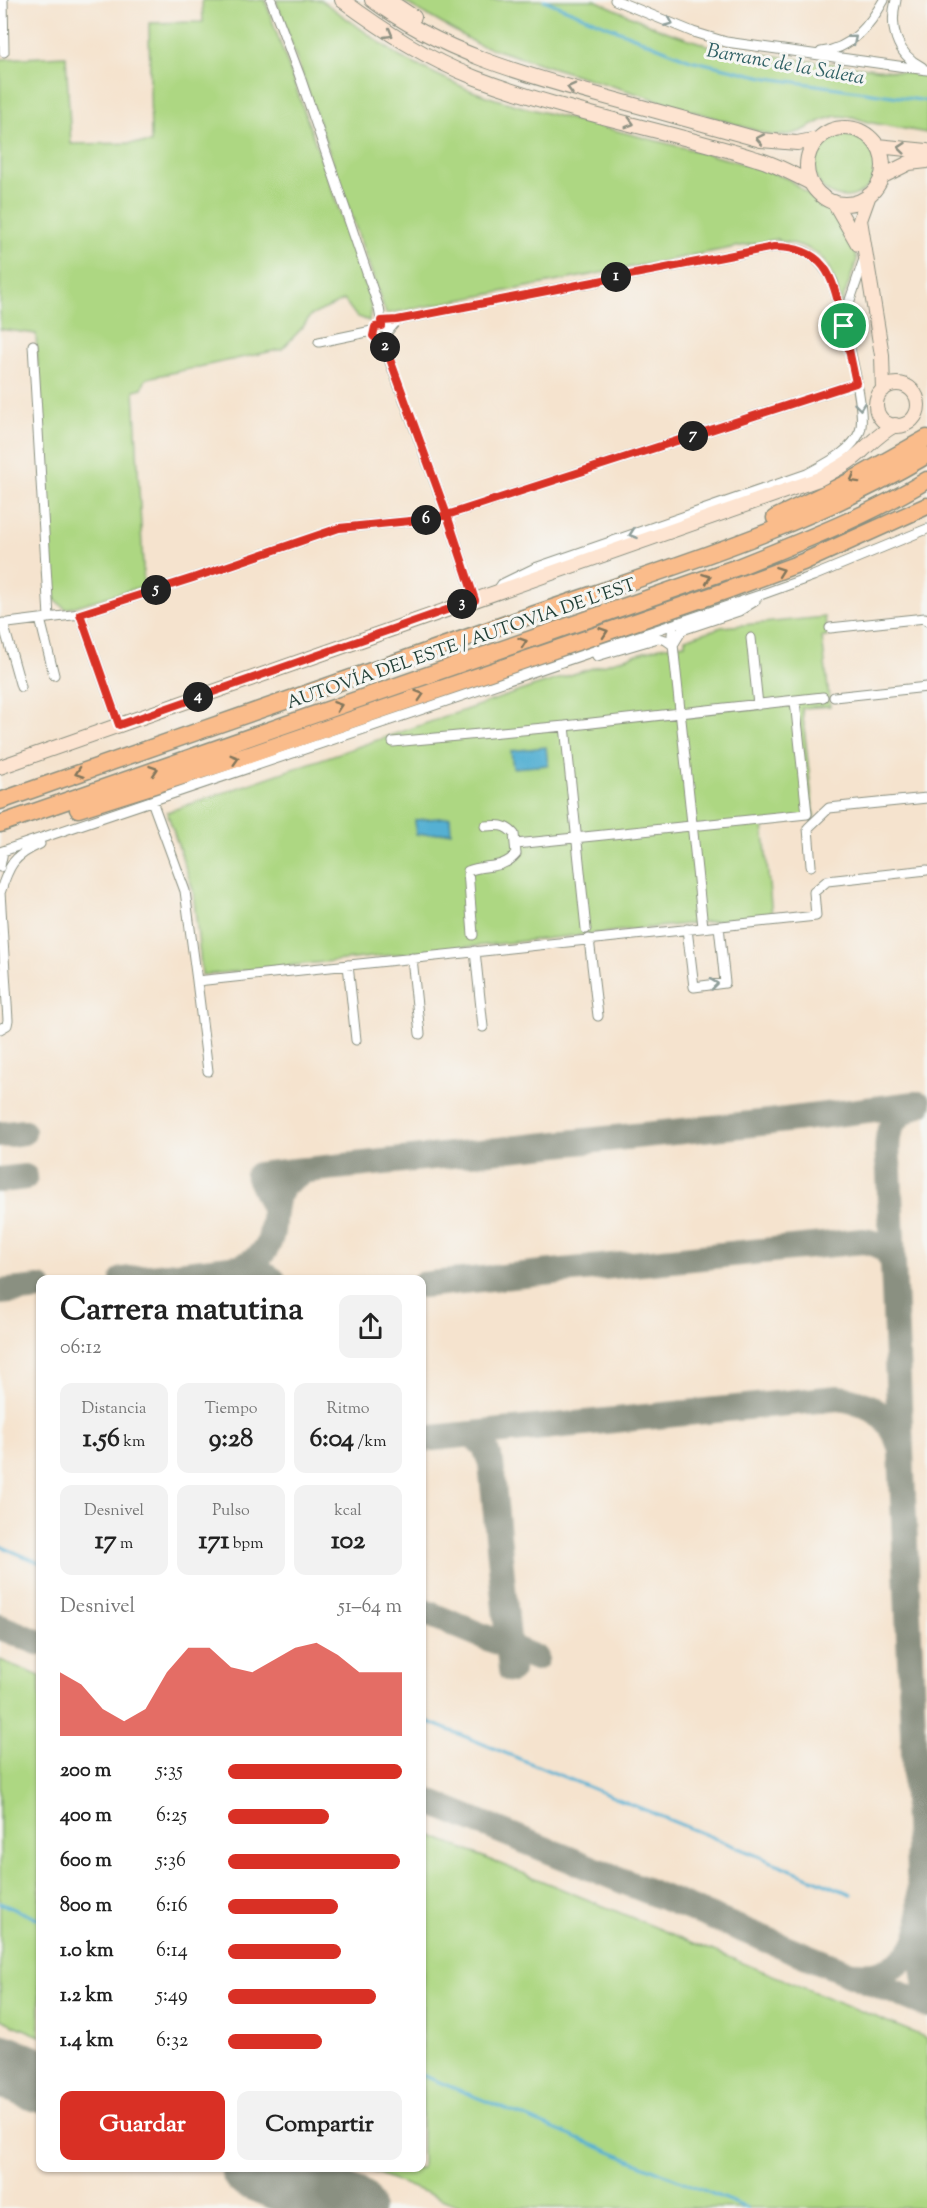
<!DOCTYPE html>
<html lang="es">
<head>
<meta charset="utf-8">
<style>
  body { margin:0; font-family:"Sorts Mill Goudy",serif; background:#f2f2f2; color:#222; height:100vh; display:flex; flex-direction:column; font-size:22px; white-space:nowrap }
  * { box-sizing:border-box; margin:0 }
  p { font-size:20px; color:#767676 }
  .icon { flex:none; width:33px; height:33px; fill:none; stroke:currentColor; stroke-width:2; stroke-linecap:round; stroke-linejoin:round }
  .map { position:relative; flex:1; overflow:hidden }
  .details { position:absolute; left:36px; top:1275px; width:390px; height:897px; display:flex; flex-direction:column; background:#fff; border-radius:12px; box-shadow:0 2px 4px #0004 }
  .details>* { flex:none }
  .pin { position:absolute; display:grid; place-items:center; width:51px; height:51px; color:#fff; margin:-26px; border:3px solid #fff; border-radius:50%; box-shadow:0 2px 6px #0007 }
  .km { position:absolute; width:30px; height:30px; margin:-15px; border-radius:50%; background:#222; color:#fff; font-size:16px; line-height:30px; text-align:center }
  .round { display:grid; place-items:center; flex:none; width:63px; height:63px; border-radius:12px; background:#f2f2f2 }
  .overview { display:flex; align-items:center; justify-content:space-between; height:102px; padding:0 24px }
  h1 { font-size:33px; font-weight:800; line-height:45px }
  .stats { display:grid; grid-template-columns:repeat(3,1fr); gap:9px; height:102px; padding:6px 24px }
  .stats div { display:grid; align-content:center; border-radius:12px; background:#f2f2f2; text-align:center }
  .stats b { font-size:26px; font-weight:800 }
  .stats small { font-size:16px; font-weight:400 }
  .stats p { font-size:16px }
  .chart { height:168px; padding:12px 24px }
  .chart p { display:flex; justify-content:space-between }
  .chart svg { width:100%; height:108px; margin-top:6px; fill:#d93025; opacity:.7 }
  .primary-button { display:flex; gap:12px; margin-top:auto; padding:12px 24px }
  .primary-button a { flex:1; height:69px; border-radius:12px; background:#d93025; color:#fff; font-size:24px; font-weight:800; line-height:69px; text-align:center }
  .primary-button a+a { background:#f2f2f2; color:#222 }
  ul { padding:0 24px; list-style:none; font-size:20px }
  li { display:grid; grid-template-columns:96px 72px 1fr; align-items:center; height:45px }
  li i { height:15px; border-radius:8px; background:#d93025 }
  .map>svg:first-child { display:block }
  .green { fill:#add782; stroke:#668a5b; stroke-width:1.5 }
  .water { fill:#55b0d3; stroke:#3a7684; stroke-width:1.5 }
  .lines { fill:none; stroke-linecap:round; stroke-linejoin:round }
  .stream { stroke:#55b0d3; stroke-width:3 }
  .taxiway { stroke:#8a9081; stroke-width:26 }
  .runway { stroke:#8a9081; stroke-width:63 }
  .street-casing { stroke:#8a9081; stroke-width:11 }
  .secondary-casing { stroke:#8a9081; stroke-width:16 }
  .highway-casing { stroke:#8a9081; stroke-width:19 }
  .street { stroke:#fff; stroke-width:9 }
  .secondary { stroke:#fde4d1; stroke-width:14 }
  .highway { stroke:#fabc8b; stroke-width:16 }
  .oneway { stroke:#8f9e9a }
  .oneway2 { stroke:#8e9082 }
  .oneway3 { stroke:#82765b }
  .route-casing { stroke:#fff; stroke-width:12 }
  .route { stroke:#d93025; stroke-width:8 }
  .labels { text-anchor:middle; stroke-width:6; stroke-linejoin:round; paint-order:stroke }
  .street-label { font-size:18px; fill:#1f3d34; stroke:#f6f6f2 }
  .water-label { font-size:20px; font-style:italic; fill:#2f6064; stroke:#f6f6f2 }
</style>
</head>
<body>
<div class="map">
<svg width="927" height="2208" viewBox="0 0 927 2208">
  <rect width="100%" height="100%" fill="#f6f6f2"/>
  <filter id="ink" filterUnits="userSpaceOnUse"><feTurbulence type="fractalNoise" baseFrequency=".0167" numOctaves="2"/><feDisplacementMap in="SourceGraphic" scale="12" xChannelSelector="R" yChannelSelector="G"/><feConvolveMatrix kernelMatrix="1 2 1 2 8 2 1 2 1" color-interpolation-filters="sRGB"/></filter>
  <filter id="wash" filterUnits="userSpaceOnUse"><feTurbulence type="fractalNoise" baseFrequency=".008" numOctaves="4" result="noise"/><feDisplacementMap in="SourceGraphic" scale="24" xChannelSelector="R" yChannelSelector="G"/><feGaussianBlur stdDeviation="1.35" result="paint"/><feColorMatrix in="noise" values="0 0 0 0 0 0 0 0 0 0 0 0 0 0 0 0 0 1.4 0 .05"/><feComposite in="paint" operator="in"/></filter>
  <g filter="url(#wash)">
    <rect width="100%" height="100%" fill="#f5e3ce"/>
    <path class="green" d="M 202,0 L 265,0 L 369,295 L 371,309 L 369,321 L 356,316 L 344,300 L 310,316 L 303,327 L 282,349 L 152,377 L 146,379 L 142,388 L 134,390 L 144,586 L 66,609 L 50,596 L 36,334 L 0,329 L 0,59 L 66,56 L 71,144 L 151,143 L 149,23 L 203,22 Z
      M 276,0 L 321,0 L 400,57 L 467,89 L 489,97 L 523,107 L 685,148 L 763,169 L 788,179 L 834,214 L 851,237 L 857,260 L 841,305 C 831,264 824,246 778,241 L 778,239 L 386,314 Z
      M 401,0 L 595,0 L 662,30 L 710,46 L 817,62 L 927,75 L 927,133 L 867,122 L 853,117 L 836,116 L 823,120 L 802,131 L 788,135 L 770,135 L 477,44 Z
      M814 166a31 31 0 1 1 62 0a31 31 0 1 1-62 0Z
      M 825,617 L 827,637 L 822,637 L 830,706 L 802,708 L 814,818 L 763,824 L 772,915 L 202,975 L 193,890 L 167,812 L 532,687 L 660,647 L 685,644 L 685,639 L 722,627 Z
      M 0,1660 L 40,1676 L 40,2036 L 0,2019 Z
      M 422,1832 L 927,2038 L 927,2208 L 464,2208 L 364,2168 L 422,2168 Z"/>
    <path class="water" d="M 546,747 L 548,765 L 513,768 L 511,751 Z
      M 450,817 L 451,832 L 416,835 L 415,820 Z"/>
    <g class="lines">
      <path class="stream" d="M 544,0 L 690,60 L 768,78 L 927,101
        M 0,1546 L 40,1563
        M 422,1719 L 851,1894
        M 0,1903 L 40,1920
        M 422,2075 L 747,2208"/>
      <path class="taxiway" d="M 919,1104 C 885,1117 885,1140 889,1171 L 923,1962 L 927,1985
        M 0,1135 L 23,1132
        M 0,1180 L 25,1177
        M 273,1208 L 258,1175 L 304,1170
        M 230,1269 L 264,1274 L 273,1280
        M 123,1280 L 240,1267 C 301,1244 245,1195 307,1170 L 770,1122 L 915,1104
        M 422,1285 L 863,1241 C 878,1243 887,1248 893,1262
        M 0,1292 L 40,1288
        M 472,1434 L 485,1448 L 491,1463 L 511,1670
        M 422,1439 L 838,1398 C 867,1401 891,1416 899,1444
        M 422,1611 L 536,1658
        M 0,1627 L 40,1643
        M 422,1799 L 927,2005
        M 855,1974 C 885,1978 915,1960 920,1928
        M 0,2086 L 40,2090"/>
      <path class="runway" d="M 0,2065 L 40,2081
        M 252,2168 L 352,2208"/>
    </g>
  </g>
  <g filter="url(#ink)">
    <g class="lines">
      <defs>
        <path id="street" d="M 3,0 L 4,52
          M 271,0 L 299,74 L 379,308 L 382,326
          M 615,0 L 693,32 L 726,42 L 927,70
          M 896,0 C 889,27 896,54 922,67
          M 821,52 C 851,49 870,25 884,0
          M 845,322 L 850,300 L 863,262
          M 387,332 L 397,320 L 774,247 C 806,247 818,255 833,282 C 840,310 868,409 860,431 C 852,452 825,464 807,474 L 535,568 L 502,584 L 498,590
          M 382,340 L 447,515 L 475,600
          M 319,342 L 372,331
          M 33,345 L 49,617
          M 80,614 L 119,725
          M 40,619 L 54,675
          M 3,623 L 21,687
          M 0,624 L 80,614 L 193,578 L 339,528 L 431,519 L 447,515 L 856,383
          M 673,625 L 672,635 L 703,927
          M 830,628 L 925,618 L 927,621
          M 751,638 L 758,705
          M 673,645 L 682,630 L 739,611 L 755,601
          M 597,656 L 658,638 L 666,640 L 673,645
          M 834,697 L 927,687
          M 565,726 L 586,929
          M 393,742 L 565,726 L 823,697
          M 152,801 L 185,891 L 197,981
          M 516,844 L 807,814 L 795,701
          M 0,852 L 763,594 L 813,576 L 927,529
          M 811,866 L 808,828 L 829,808 L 927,798
          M 0,867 L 3,851
          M 0,892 L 8,1020 L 7,1025 L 0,1029
          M 0,893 C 9,865 13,856 40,844
          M 687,929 L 694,987 L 725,983 L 719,926
          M 473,935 L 468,871 C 485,864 503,870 516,854 L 514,834 C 505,824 497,825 485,826
          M 589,939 L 598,1016
          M 475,951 L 483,1027
          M 412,958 L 420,1034
          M 348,965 L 356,1040
          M 208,1071 L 197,981 L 816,916 L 814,892 L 827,881 L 927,870"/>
        <path id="secondary" d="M 342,0 C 384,31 427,59 476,78 C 567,113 664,129 757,159 C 776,164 794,175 811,183
          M 372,0 C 440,51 521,74 602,96 C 655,111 708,125 761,140 L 797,143 L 818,139
          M 388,0 L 414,17
          M807 166a38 38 0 1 1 76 0a38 38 0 1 1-76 0Z
          M 877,146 L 927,151
          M 881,177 L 909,163 L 927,161
          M 869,195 L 860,220 L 882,355 L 883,390
          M 834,202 L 858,244
          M876 405a21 21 0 1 1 42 0a21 21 0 1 1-42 0Z
          M 0,767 L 819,479 C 833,471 848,464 860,453 C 872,442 880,433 895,425"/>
        <path id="highway" d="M 775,518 L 847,483 L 927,438
          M 0,801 C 175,739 351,678 526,617 C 662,570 803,529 927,455
          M 78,809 L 249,755 L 725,591 L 803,562 L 927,506
          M 0,824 L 738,567 C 802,541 868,516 927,480"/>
      </defs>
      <use href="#street" class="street-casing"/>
      <use href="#secondary" class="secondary-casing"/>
      <use href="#highway" class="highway-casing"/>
      <use href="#street" class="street"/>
      <use href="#secondary" class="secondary"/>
      <use href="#highway" class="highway"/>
    </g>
    <defs><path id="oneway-chevron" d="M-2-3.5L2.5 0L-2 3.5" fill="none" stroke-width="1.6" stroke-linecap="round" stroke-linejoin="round" transform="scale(1.5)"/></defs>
    <g class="oneway">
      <use href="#oneway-chevron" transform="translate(669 22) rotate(22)"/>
      <use href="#oneway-chevron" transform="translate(853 39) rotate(-40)"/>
      <use href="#oneway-chevron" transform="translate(860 406) rotate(83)"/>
      <use href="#oneway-chevron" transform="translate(633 534) rotate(161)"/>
      <use href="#oneway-chevron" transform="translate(714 984) rotate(-7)"/>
    </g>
    <g class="oneway2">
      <use href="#oneway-chevron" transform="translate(389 34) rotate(30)"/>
      <use href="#oneway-chevron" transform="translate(571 88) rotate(-165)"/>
      <use href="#oneway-chevron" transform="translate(630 123) rotate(16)"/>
      <use href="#oneway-chevron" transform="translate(760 139) rotate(-169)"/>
      <use href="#oneway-chevron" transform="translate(902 148) rotate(-174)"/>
    </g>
    <g class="oneway3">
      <use href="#oneway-chevron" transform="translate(854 479) rotate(151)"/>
      <use href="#oneway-chevron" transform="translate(780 571) rotate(-20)"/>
      <use href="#oneway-chevron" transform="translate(707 578) rotate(-20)"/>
      <use href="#oneway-chevron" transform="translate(604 632) rotate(-19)"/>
      <use href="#oneway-chevron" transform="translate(523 642) rotate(-19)"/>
      <use href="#oneway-chevron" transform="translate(420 695) rotate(-18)"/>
      <use href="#oneway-chevron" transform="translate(338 706) rotate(-19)"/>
      <use href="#oneway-chevron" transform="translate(235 759) rotate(-17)"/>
      <use href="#oneway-chevron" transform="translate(154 770) rotate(-19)"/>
      <use href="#oneway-chevron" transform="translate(79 773) rotate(161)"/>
    </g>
  </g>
  <g class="lines" filter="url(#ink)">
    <defs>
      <path id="route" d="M 844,326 C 833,282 830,247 774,247 L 397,320 L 381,321 L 382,326 L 375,327 L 373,336 L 376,339 L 382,340 L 387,351 L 447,515 L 475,600 L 119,725 L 80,614 L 193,578 L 339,528 L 430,519 L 447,515 L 856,383 L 844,326"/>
    </defs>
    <use href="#route" class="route-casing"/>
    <use href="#route" class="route"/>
  </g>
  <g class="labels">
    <g class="street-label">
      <text transform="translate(461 643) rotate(-19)" y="6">AUTOVÍA DEL ESTE / AUTOVIA DE L'EST</text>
    </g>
    <g class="water-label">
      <text transform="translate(786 63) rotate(10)" y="7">Barranc de la Saleta</text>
    </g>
  </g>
</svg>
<div class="pin" style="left:844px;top:326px;background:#1e9e55"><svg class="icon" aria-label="arrive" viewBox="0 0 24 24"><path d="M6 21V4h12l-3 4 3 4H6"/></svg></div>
<b class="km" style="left:616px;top:277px">1</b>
<b class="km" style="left:385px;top:347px">2</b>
<b class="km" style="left:462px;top:604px">3</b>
<b class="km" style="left:198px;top:697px">4</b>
<b class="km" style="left:156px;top:590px">5</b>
<b class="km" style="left:426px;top:520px">6</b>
<b class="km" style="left:693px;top:436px">7</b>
<section class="details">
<div class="overview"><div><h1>Carrera matutina</h1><p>06:12</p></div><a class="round"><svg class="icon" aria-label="share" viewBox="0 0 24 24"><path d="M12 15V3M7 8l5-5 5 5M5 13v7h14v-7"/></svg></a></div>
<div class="stats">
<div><p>Distancia</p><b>1.56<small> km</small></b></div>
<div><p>Tiempo</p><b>9:28</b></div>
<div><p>Ritmo</p><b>6:04<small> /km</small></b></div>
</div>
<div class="stats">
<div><p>Desnivel</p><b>17<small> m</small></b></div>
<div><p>Pulso</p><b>171<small> bpm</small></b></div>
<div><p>kcal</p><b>102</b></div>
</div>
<div class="chart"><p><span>Desnivel</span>51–64 m</p>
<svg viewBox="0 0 160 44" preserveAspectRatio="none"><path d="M0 44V18L10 23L20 33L30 38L40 33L50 18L60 8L70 8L80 16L90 18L100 13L110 8L120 6L130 11L140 18L150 18L160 18V44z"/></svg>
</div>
<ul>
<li><b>200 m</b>5:35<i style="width:100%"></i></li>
<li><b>400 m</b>6:25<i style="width:58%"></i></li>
<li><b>600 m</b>5:36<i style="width:99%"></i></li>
<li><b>800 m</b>6:16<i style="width:63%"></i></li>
<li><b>1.0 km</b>6:14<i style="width:65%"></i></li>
<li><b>1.2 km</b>5:49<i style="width:85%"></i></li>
<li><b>1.4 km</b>6:32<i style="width:54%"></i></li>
</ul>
<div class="primary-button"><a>Guardar</a><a>Compartir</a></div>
</section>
</div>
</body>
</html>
